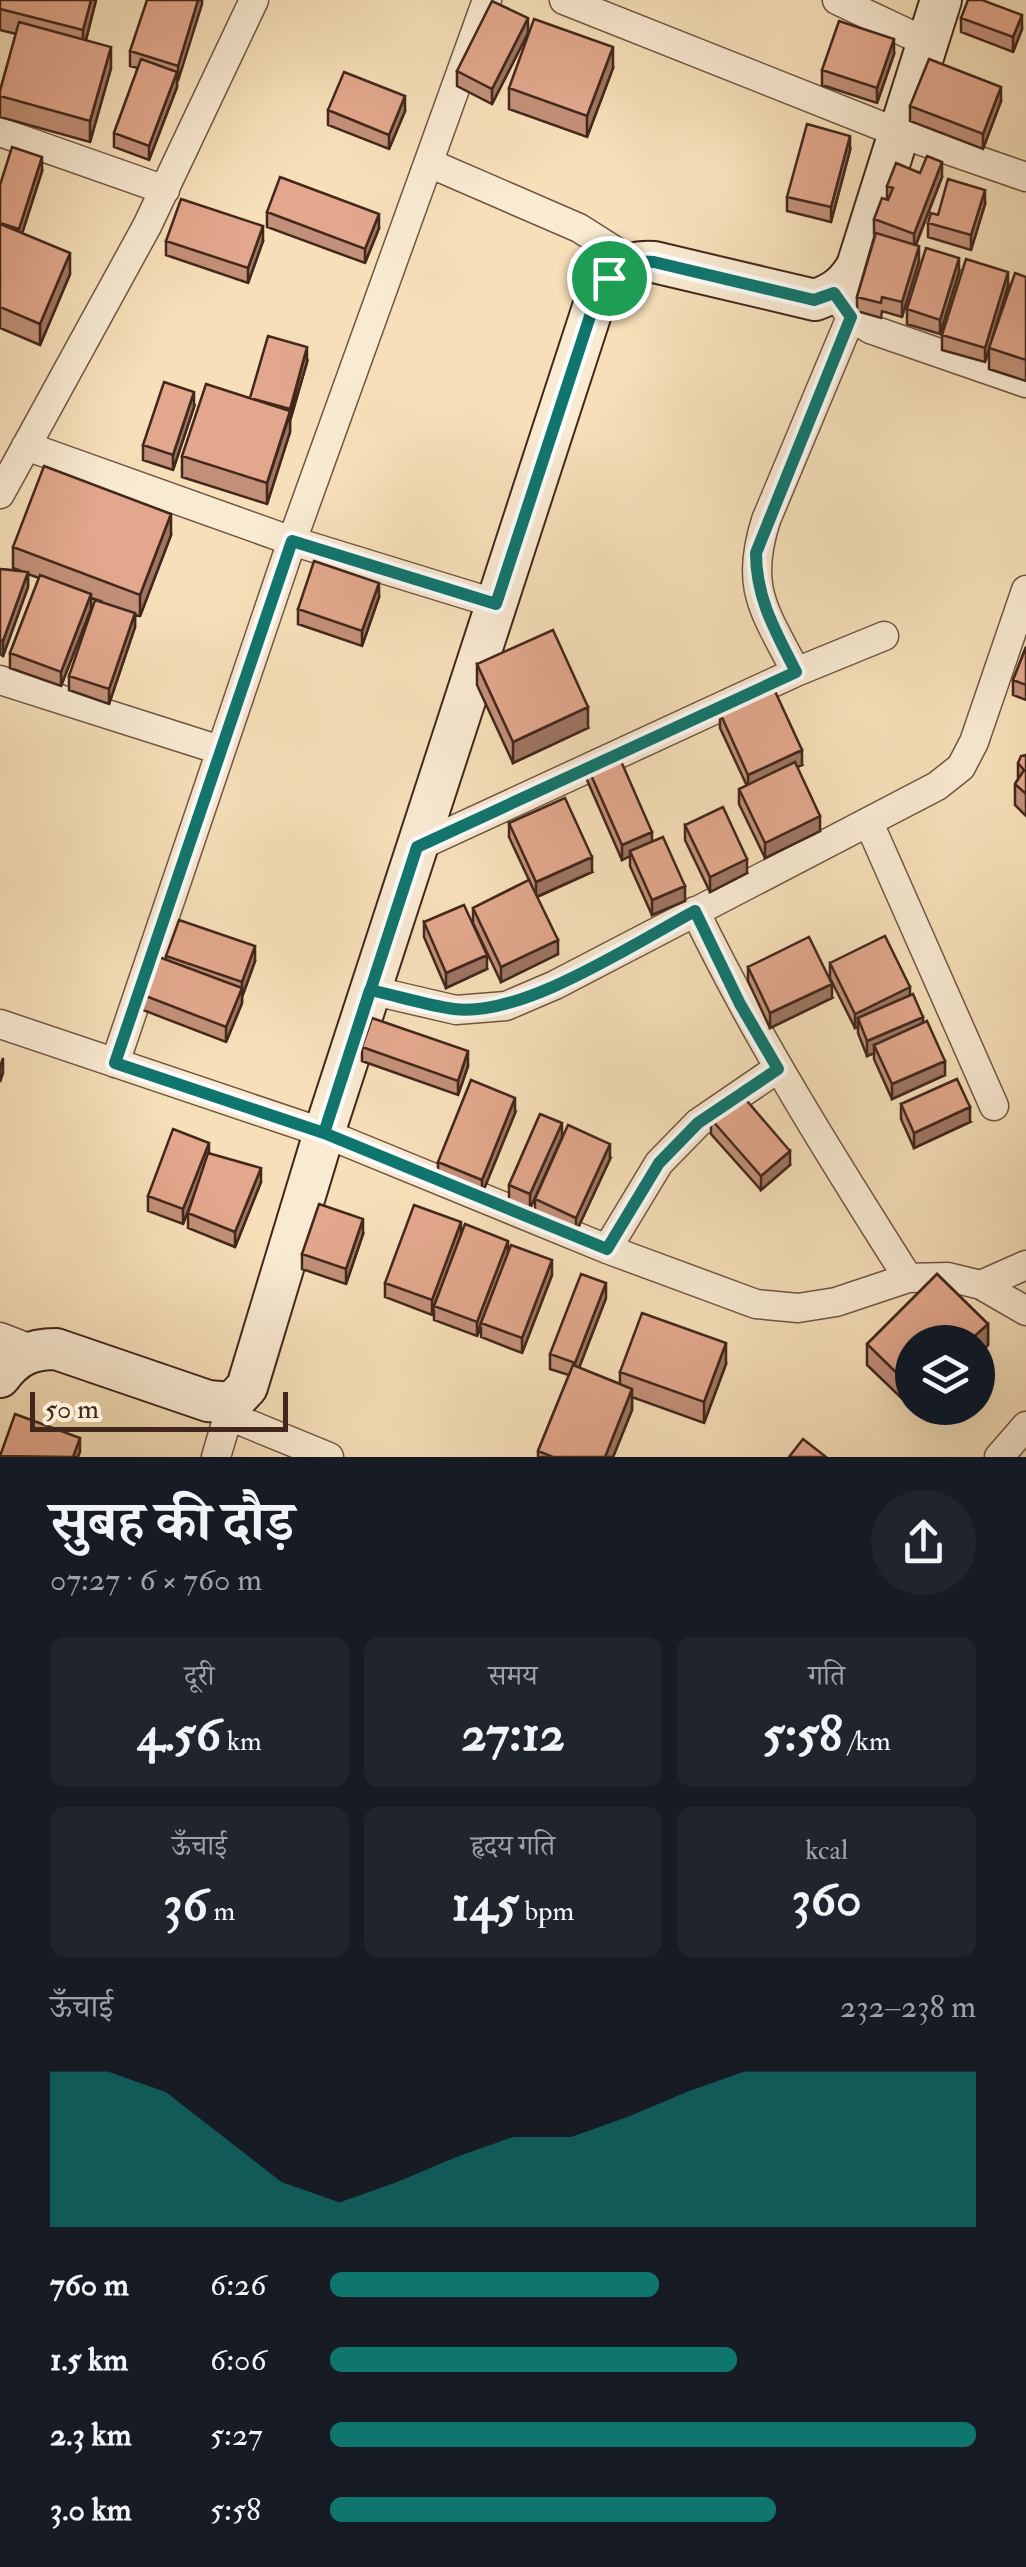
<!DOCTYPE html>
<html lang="hi">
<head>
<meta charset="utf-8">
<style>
  body { margin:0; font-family:"IM FELL Double Pica","Noto Serif Devanagari",serif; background:#20242c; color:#f1f3f6; height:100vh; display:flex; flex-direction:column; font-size:38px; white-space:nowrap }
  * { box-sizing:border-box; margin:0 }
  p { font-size:32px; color:#9ea1a6 }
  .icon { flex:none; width:55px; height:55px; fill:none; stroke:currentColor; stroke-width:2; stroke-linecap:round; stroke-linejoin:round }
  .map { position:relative; height:1457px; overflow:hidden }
  .details { display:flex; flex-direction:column; background:#171b24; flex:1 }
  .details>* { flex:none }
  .tools { position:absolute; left:895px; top:1325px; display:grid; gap:20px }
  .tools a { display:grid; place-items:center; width:100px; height:100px; border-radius:50%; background:#171b24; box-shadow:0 10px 40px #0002; font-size:50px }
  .scale { position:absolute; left:30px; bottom:25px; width:258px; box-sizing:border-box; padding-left:10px; border:5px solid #42271c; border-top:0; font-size:28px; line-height:35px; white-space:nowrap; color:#42271c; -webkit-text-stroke:8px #f9ead2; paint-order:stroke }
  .pin { position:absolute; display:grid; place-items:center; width:85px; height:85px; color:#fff; margin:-42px; border:5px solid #fff; border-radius:50%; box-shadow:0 2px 10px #0007 }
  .round { display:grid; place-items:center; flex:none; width:105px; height:105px; border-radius:52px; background:#20242c }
  .headline { display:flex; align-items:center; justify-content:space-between; height:170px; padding:0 50px }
  h1 { font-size:55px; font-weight:700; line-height:75px }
  .stats { display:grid; grid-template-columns:repeat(3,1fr); gap:15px; height:170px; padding:10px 50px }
  .stats div { display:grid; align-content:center; border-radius:15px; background:#20242c; text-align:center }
  .stats b { font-size:50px; font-weight:700 }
  .stats small { font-size:28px; font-weight:400 }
  .stats p { font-size:28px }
  .chart { height:280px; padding:20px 50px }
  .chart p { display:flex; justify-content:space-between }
  .chart svg { width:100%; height:180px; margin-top:10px; fill:#0f766e; opacity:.7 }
  ul { padding:0 50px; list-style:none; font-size:32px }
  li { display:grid; grid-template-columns:160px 120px 1fr; align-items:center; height:75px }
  li i { height:25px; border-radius:12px; background:#0f766e }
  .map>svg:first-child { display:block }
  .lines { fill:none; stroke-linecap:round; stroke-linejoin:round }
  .street-casing { stroke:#6f5543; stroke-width:31 }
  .secondary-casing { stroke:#42271c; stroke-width:44 }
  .street { stroke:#f9ead2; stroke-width:28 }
  .secondary { stroke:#f9ead2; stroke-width:40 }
  .wall { fill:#c29078; stroke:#42271c; stroke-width:2.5 }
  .shaded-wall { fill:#9e7562; stroke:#42271c; stroke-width:2.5 }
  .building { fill:#e2a78c; stroke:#42271c; stroke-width:2.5 }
  .route-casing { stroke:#fff; stroke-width:20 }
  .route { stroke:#0f766e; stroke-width:12 }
</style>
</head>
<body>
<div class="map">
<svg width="1026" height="1457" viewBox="0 0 1026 1457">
  <rect width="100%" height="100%" fill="#f6dfb9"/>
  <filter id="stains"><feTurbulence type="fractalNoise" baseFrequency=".002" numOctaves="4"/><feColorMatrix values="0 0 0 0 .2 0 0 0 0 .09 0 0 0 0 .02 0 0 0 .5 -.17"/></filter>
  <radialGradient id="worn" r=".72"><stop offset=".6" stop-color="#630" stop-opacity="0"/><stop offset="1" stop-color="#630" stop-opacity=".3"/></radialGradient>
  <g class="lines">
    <defs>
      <path id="street" d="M 564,0 L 899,133 L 1026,177
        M 837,0 L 928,43
        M 0,132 L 165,190
        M 429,163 L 579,228 L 631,261
        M 842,304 L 851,317 L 870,329 L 1026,383
        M 26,446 L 292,541 L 497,604
        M 0,494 L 147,226 L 254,0
        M 796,672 C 765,611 744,589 766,520 L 851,317
        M 0,680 L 220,750
        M 869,823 L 994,1106
        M 417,847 L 796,672 L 884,636
        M 695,911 C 757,1039 832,1158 908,1278
        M 370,990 L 456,1010 L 506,1006 L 555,985 L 937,786 L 961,767 L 974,742 L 1026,590
        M 0,1024 L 324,1133 L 607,1249 L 756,1304 L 798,1308 L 836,1302 L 908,1278 L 948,1277 L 981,1285 L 1026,1311
        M 115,1063 L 292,541 L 487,0
        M 607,1249 L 659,1163 L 698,1123 L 777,1069
        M 981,1285 L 1026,1265
        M 0,1337 L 31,1349
        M 229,1416 L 329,1457
        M 216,1457 L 232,1403
        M 999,1457 L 1026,1426"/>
      <path id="secondary" d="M 0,1377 C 15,1356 31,1349 56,1349 L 208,1401 L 232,1403 L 247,1387 L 324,1133 L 596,298 C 613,272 622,260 654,262 L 815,300 C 835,293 846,285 857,266 L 941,0"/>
    </defs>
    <use href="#street" class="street-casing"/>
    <use href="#secondary" class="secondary-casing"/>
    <use href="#street" class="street"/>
    <use href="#secondary" class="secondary"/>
  </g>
  <path class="wall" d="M 0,0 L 96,0 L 86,40 L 111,68 L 90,142 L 0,117 L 0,91 L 16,34 L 0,30 Z
    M 202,0 L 177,81 L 177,87 L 149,160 L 114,147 L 114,133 L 138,68 L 130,66 L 130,51 Z
    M 961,18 L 1022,29 L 1013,52 L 961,32 Z
    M 528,33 L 492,104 L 457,86 L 457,71 Z
    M 894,54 L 877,103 L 822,85 L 822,70 Z
    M 613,68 L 587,137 L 509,109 L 509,88 Z
    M 1001,101 L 983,149 L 910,121 L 910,106 Z
    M 328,110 L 405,111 L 389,149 L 328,125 Z
    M 850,150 L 831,222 L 787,211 L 787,197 Z
    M 42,171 L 22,233 L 70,274 L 40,345 L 0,328 L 0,185 Z
    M 920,173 L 942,177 L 916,245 L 919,261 L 902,317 L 882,311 L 881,318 L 857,311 L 857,297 L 875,234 L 874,234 L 874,219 L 887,199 L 887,186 Z
    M 985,204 L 971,250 L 928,237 L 928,223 L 938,215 Z
    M 267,212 L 379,228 L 365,263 L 267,227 Z
    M 166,241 L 263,241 L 248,283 L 166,255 Z
    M 959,272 L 940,334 L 907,324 L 907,309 Z
    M 1026,277 L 1026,381 L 989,369 L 989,349 L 985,362 L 942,350 L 942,335 L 1008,286 L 991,341 Z
    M 307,362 L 290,421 L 290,432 L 267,504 L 182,477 L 182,456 Z
    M 194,407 L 173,470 L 143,460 L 143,445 Z
    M 171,535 L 140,616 L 135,615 L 135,627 L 109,704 L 69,690 L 69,676 L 101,601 L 91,598 L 91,609 L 61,686 L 10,668 L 10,653 L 39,578 L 28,574 L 28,587 L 3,656 L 0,654 L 0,569 L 21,571 L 13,568 L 13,547 Z
    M 379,597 L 362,646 L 298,624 L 298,609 Z
    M 1026,647 L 1026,700 L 1013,695 L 1013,680 Z
    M 477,664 L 588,728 L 513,763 L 477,685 Z
    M 720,713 L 802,765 L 797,767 L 820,831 L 765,858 L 739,804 L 739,789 L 747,786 L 720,728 Z
    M 1026,755 L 1026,816 L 1015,805 L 1015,784 L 1018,779 L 1018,763 Z
    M 587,766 L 652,842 L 685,901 L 652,915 L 630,866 L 630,856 L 622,860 L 587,780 Z
    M 509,823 L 592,872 L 537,897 L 558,954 L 501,982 L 473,923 L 473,908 L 529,880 L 509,837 Z
    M 685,825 L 747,873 L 710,892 L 685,840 Z
    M 424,922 L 487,969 L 446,988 L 424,937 Z
    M 166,956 L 255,961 L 242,997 L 242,1003 L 226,1042 L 143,1010 L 143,995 L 166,959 Z
    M 830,963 L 910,996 L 945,1075 L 892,1099 L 874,1059 L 874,1053 L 867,1056 L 858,1033 L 858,1027 L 855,1028 L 830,978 Z
    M 748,967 L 832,998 L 770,1028 L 748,981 Z
    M 362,1047 L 468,1066 L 458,1095 L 362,1061 Z
    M 901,1104 L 970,1122 L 914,1148 L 901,1119 Z
    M 515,1113 L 482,1194 L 438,1177 L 438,1162 Z
    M 540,1114 L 530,1209 L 509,1200 L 509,1185 Z
    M 711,1119 L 790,1165 L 761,1190 L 711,1134 Z
    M 209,1153 L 261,1182 L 235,1247 L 188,1228 L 188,1213 L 192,1200 L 183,1224 L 148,1211 L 148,1196 Z
    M 610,1159 L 576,1232 L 535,1213 L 535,1199 Z
    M 363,1234 L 346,1284 L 302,1269 L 302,1254 Z
    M 461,1236 L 508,1252 L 552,1275 L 522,1353 L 481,1337 L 481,1327 L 477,1336 L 434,1320 L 434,1310 L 432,1315 L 385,1297 L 385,1283 Z
    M 937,1274 L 988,1324 L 988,1345 L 978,1355 L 978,1342 L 912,1342 L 912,1408 L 924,1408 L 918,1414 L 867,1365 L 867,1344 Z
    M 606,1298 L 579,1368 L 620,1384 L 620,1372 L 726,1364 L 704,1423 L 632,1397 L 632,1410 L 613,1457 L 538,1457 L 538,1451 L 569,1375 L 550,1369 L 550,1354 Z"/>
  <path class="shaded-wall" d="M 91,0 L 96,0 L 83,51 L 83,30 Z
    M 198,0 L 202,0 L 202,4 L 178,81 L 178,66 Z
    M 1022,15 L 1022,29 L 1013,52 L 1013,37 Z
    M 528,18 L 528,33 L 492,104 L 492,89 Z
    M 894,39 L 894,54 L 877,103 L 877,88 Z
    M 111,47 L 111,68 L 90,142 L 90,121 Z
    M 613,47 L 613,68 L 587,137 L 587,116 Z
    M 177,72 L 177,87 L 149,160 L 149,146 Z
    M 1001,87 L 1001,101 L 983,149 L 983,134 Z
    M 405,96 L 405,111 L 389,149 L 389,135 Z
    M 850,136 L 850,150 L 831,222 L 831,207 Z
    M 42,157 L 42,171 L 19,243 L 19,229 Z
    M 942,162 L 942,177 L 914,249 L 914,234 Z
    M 985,190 L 985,204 L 971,250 L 971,235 Z
    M 379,214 L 379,228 L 365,263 L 365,249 Z
    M 263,226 L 263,241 L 248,283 L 248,268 Z
    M 919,246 L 919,261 L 902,317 L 902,302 Z
    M 70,253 L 70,274 L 40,345 L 40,324 Z
    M 959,258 L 959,272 L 940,334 L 940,320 Z
    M 1008,272 L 1008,286 L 985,362 L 985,348 Z
    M 307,347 L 307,362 L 290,421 L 290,432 L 267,504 L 267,483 L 290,414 Z
    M 194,392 L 194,407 L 173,470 L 173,455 Z
    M 171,514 L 171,535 L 140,616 L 140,595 Z
    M 28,572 L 28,587 L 3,656 L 3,641 Z
    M 379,583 L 379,597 L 362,646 L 362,631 Z
    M 91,594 L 91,609 L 61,686 L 61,672 Z
    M 135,613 L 135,627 L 109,704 L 109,689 Z
    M 588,707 L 588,728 L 513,763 L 513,742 Z
    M 802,750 L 802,765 L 748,790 L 748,775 Z
    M 820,816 L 820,831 L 765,858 L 765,843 Z
    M 652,832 L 652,847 L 630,851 L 630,856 L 622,860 L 622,845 Z
    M 592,857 L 592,872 L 536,897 L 536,882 Z
    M 747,859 L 747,873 L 710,892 L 710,877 Z
    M 685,886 L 685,901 L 652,915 L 652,900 Z
    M 558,940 L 558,954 L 501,982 L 501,967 Z
    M 255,946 L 255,961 L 242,997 L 242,982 Z
    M 487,955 L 487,969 L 446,988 L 446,973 Z
    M 832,984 L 832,998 L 770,1028 L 770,1013 Z
    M 910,987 L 910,1001 L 858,1018 L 858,1027 L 855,1028 L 855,1014 Z
    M 242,988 L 242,1003 L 226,1042 L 226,1027 Z
    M 923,1017 L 923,1032 L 874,1045 L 874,1053 L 867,1056 L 867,1041 Z
    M 468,1051 L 468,1066 L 458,1095 L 458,1081 Z
    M 3,1058 L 3,1073 L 0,1082 L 0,1067 Z
    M 945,1061 L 945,1075 L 892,1099 L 892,1084 Z
    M 515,1098 L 515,1113 L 482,1194 L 482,1180 Z
    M 970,1107 L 970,1122 L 914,1148 L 914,1133 Z
    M 562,1123 L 562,1137 L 530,1209 L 530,1194 Z
    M 209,1143 L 209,1157 L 183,1224 L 183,1209 Z
    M 610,1144 L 610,1159 L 576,1232 L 576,1218 Z
    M 790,1151 L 790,1165 L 761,1190 L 761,1176 Z
    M 261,1168 L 261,1182 L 235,1247 L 235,1232 Z
    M 363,1219 L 363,1234 L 346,1284 L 346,1269 Z
    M 461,1222 L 461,1236 L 434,1306 L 432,1315 L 432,1300 Z
    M 508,1241 L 508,1255 L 481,1323 L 477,1336 L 477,1322 Z
    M 552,1260 L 552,1275 L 522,1353 L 522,1338 Z
    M 606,1283 L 606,1298 L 575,1378 L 575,1363 Z
    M 988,1324 L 988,1345 L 978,1355 L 978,1342 L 968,1342 Z
    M 726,1343 L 726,1364 L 704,1423 L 704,1402 Z
    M 632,1389 L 632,1410 L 613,1457 L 605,1457 Z
    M 80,1438 L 80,1452 L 78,1457 L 73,1457 Z"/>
  <path class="building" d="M 0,0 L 91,0 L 83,30 L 0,9 Z
    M 147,0 L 198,0 L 178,66 L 130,51 Z
    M 968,0 L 982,0 L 1022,15 L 1013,37 L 961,18 Z
    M 492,1 L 528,18 L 492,89 L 457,71 Z
    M 534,19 L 613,47 L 587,116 L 509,88 Z
    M 839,21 L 894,39 L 877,88 L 822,70 Z
    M 19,22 L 111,47 L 90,121 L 0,96 L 0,91 Z
    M 141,59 L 177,72 L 149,146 L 114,133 Z
    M 929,59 L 1001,87 L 983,134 L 910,106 Z
    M 344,72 L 405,96 L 389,135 L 328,110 Z
    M 807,124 L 850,136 L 831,207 L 787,197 Z
    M 12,147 L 42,157 L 19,229 L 0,223 L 0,185 Z
    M 927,156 L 942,162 L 914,234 L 874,219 L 882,198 L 888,200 L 893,188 L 887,186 L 896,163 L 920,173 Z
    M 280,177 L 379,214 L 365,249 L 267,212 Z
    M 948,179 L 985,190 L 971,235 L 928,223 L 931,213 L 938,215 Z
    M 181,199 L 263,226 L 248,268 L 166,241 Z
    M 0,224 L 70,253 L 40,324 L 0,307 Z
    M 876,233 L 919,246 L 902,302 L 882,297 L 881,303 L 857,297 Z
    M 926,248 L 959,258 L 940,320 L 907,309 Z
    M 966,259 L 1008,272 L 985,348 L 942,335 Z
    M 1015,273 L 1026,277 L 1026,360 L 989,348 Z
    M 268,336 L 307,347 L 290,409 L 250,398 Z
    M 164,382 L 194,392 L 173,455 L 143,445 Z
    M 206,384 L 290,411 L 267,483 L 182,456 Z
    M 44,466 L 171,514 L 140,595 L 13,547 Z
    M 314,561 L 379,583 L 362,631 L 298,609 Z
    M 0,569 L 28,572 L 3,641 L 0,640 Z
    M 40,575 L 91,594 L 61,672 L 10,653 Z
    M 95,600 L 135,613 L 109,689 L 69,676 Z
    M 553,630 L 588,707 L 513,742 L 477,664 Z
    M 1026,647 L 1026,685 L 1013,680 Z
    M 774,689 L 802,750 L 748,775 L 720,713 Z
    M 617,752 L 652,832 L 622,845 L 587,766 Z
    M 1026,755 L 1026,794 L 1015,784 L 1024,770 L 1018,763 L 1021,756 Z
    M 795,762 L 820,816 L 765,843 L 739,789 Z
    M 565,798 L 592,857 L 536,882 L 509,823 Z
    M 723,807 L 747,859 L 710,877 L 685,825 Z
    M 663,837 L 685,886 L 652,900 L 630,851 Z
    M 529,880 L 558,940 L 501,967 L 473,908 Z
    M 464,905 L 487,955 L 446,973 L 424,922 Z
    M 179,920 L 255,946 L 242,982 L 166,956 Z
    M 885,936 L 910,987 L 855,1014 L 830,963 Z
    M 809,937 L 832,984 L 770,1013 L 748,967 Z
    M 159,957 L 242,988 L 226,1027 L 143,995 Z
    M 913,994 L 923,1017 L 867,1041 L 858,1018 Z
    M 372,1018 L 468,1051 L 458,1081 L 362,1047 Z
    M 927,1021 L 945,1061 L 892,1084 L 874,1045 Z
    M 957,1079 L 970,1107 L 914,1133 L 901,1104 Z
    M 471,1080 L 515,1098 L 482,1180 L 438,1162 Z
    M 741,1094 L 790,1151 L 761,1176 L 711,1119 Z
    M 540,1114 L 562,1123 L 530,1194 L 509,1185 Z
    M 568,1125 L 610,1144 L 576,1218 L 535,1199 Z
    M 173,1129 L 209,1143 L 183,1209 L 148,1196 Z
    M 208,1153 L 261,1168 L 235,1232 L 188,1213 Z
    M 319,1204 L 363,1219 L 346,1269 L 302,1254 Z
    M 414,1205 L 461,1222 L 432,1300 L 385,1283 Z
    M 465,1224 L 508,1241 L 477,1322 L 434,1306 Z
    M 511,1245 L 552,1260 L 522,1338 L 481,1323 Z
    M 581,1274 L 606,1283 L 575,1363 L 550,1354 Z
    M 937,1274 L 988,1324 L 968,1342 L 912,1342 L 912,1388 L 867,1344 Z
    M 642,1313 L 726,1343 L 704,1402 L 620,1372 Z
    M 573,1365 L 632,1389 L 605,1457 L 553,1457 L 538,1451 Z
    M 15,1414 L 80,1438 L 73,1457 L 0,1456 Z
    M 803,1439 L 826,1457 L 789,1457 Z"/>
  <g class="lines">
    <defs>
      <path id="route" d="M 609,278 L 596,298 L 496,604 L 292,541 L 115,1063 L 324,1133 L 370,990 C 398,996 426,1005 454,1009 C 522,1018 633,944 695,911 L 740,1004 L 778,1069 L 698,1123 L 659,1163 L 607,1249 L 324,1133 C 355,1038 386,942 417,847 L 796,672 C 776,632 756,599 756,553 L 851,317 L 834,293 L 814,300 L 654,262 L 631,261 L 609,278"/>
    </defs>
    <use href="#route" class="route-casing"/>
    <use href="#route" class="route"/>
  </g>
  <rect width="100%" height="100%" filter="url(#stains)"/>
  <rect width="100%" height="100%" fill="url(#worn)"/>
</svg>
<div class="tools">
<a><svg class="icon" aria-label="layers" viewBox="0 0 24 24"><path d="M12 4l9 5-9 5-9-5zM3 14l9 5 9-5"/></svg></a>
</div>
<div class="scale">50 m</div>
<div class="pin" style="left:609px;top:278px;background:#1e9e55"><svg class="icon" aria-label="arrive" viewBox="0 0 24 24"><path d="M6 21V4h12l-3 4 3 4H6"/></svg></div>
</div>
<section class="details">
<div class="headline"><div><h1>सुबह की दौड़</h1><p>07:27 · 6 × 760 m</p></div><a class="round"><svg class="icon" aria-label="share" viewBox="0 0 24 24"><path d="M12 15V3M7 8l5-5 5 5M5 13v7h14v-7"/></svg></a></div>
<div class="stats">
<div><p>दूरी</p><b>4.56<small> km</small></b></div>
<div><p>समय</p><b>27:12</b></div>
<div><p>गति</p><b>5:58<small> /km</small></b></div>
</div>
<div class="stats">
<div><p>ऊँचाई</p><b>36<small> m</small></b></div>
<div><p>हृदय गति</p><b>145<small> bpm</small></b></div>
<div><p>kcal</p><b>360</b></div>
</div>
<div class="chart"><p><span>ऊँचाई</span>232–238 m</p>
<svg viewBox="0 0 160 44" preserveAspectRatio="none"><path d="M0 44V6L10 6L20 11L30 22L40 33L50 38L60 33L70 27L80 22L90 22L100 17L110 11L120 6L130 6L140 6L150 6L160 6V44z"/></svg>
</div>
<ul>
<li><b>760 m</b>6:26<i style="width:51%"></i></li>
<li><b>1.5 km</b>6:06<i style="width:63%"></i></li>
<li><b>2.3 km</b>5:27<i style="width:100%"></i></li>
<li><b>3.0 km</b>5:58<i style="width:69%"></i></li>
</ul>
</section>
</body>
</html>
